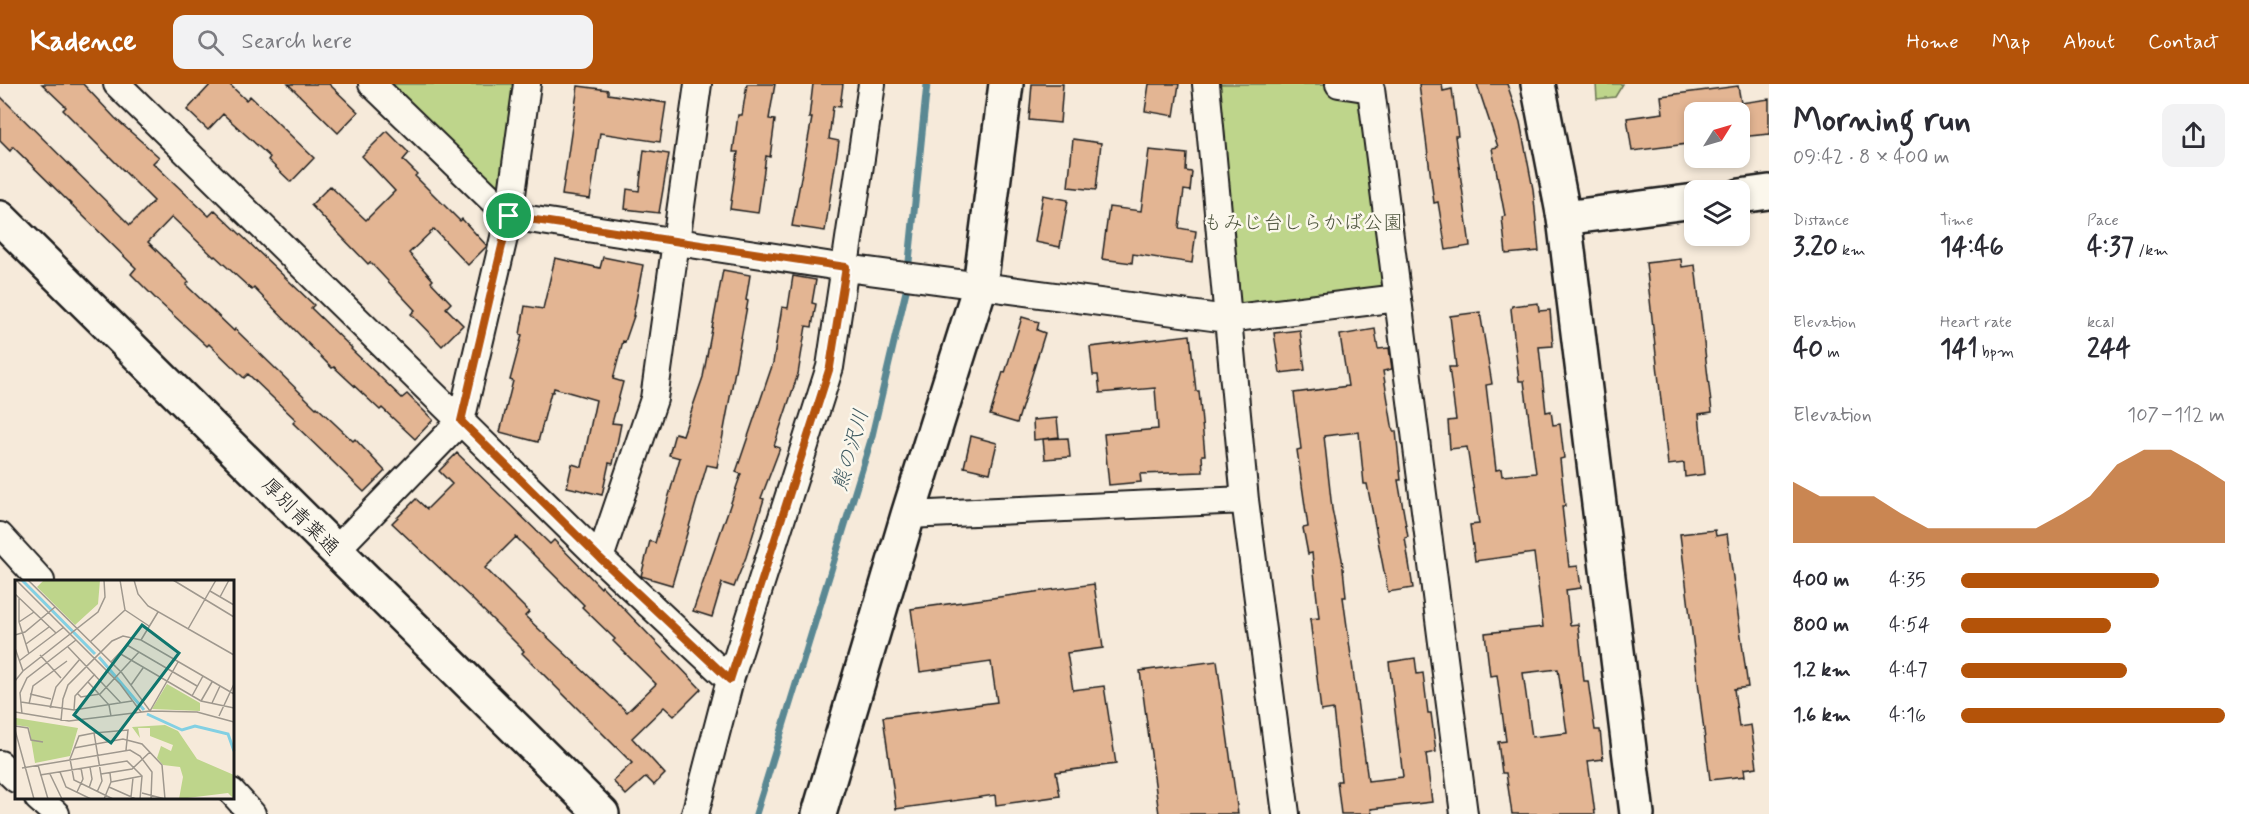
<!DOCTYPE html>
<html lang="en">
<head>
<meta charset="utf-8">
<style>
  body { margin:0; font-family:Mynerve,"Klee One",sans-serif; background:#f2f2f3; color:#2b2b33; height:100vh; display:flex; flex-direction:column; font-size:22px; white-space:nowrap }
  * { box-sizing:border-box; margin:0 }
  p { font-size:20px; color:#7c7c81 }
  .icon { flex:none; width:33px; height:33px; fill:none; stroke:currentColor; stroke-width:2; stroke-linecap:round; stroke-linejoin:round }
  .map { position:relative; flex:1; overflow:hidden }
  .panel { display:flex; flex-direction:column; background:#fff; width:480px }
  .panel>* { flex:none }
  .needle { width:39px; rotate:53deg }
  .controls { position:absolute; left:1684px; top:18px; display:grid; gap:12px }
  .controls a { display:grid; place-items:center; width:66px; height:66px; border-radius:12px; background:#fff; box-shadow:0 3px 9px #0003; font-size:30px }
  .pin { position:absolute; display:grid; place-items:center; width:51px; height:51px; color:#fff; margin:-26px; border:3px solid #fff; border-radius:50%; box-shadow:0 2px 6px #0007 }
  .round { display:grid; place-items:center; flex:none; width:63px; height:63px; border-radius:12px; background:#f2f2f3 }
  .summary { display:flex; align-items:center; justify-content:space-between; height:102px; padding:0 24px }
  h1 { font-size:33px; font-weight:700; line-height:45px }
  .figures { display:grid; grid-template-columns:repeat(3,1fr); gap:9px; height:102px; padding:6px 24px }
  .figures div { display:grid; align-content:center }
  .figures b { font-size:26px; font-weight:700 }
  .figures small { font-size:16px; font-weight:400 }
  .figures p { font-size:16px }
  .chart { height:168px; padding:12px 24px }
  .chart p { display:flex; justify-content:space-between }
  .chart svg { width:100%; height:108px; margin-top:6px; fill:#b45309; opacity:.7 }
  ul { padding:0 24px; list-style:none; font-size:20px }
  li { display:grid; grid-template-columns:96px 72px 1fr; align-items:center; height:45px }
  li i { height:15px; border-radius:8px; background:#b45309 }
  header { display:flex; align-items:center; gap:36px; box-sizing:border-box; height:84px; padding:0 30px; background:#b45309; color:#fff }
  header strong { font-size:28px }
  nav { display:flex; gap:33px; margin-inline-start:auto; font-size:21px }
  .search { width:420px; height:54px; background:#f2f2f3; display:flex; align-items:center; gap:15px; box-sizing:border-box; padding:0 21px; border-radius:12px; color:#7c7c81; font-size:22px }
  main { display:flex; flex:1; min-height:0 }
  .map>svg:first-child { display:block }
  .green { fill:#bed58b; stroke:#6d7854; stroke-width:1.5 }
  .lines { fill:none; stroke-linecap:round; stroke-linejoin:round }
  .stream { stroke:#5a8893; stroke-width:7 }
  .building { fill:#e3b593; stroke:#1c1c1c; stroke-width:1.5; fill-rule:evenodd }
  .street-casing { stroke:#1c1c1c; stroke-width:30 }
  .secondary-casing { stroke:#1c1c1c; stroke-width:38 }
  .street { stroke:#fbf7ec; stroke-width:26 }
  .secondary { stroke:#fbf7ec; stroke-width:33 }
  .route-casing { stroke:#fff; stroke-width:12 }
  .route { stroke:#b45309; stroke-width:8 }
  .labels { text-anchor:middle; stroke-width:5; stroke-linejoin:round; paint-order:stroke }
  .park-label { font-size:20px; fill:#4d543d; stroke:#fbf7ec }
  .street-label { font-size:20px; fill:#1c1c1c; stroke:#fbf7ec }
  .water-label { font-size:21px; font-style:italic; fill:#405b62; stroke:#fbf7ec }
  .inset-river { fill:none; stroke:#83d0e3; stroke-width:3 }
  .inset-road { fill:none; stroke:#9f988e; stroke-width:1.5 }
  .view { fill:#0f766e; fill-opacity:0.15; stroke:#0f766e; stroke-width:3 }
  .inset-edge { fill:none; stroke:#1c1c1c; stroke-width:3 }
</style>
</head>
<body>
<header>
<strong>Kadence</strong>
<div class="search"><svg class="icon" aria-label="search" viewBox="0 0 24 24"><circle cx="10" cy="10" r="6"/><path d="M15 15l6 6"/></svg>Search here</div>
<nav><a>Home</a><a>Map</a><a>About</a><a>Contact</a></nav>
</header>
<main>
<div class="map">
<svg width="1769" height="730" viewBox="0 0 1769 730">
  <rect width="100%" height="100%" fill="#f6eada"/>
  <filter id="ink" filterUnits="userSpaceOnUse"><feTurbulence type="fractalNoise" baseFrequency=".0167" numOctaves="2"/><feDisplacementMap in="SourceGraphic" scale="12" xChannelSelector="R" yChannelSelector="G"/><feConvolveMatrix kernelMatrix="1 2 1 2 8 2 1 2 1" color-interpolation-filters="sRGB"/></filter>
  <g filter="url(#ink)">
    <path class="green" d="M 372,0 L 527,0 L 509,132 Z
      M 1206,0 L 1339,0 L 1371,5 L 1398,214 L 1227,235 Z
      M 1596,0 L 1623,0 L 1615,13 L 1597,15 Z"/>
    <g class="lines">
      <path class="stream" d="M 756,730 L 871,356 L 906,207 L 927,0"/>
    </g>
    <path class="building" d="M 42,0 L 83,0 L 115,34 L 159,73 L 153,79 L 209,132 L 215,126 L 314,221 L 311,224 L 352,264 L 351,265 L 402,314 L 407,310 L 433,336 L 415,355 L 382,324 L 380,326 L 334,283 L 332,284 L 254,204 L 252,206 L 215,172 L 214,173 L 172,133 L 148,158 L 189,198 L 186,201 L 234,247 L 235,245 L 316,324 L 317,323 L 353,357 L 355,355 L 385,387 L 364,408 L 293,339 L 296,336 L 248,290 L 244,294 L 209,260 L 207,262 L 159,218 L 131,190 L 136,184 L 13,63 L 10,67 L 0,57 L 0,12 L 130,141 L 154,117 L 63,26 L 66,23 Z
      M 211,0 L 229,0 L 246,16 L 250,12 L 314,74 L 291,98 L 268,76 L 270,73 L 223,30 L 208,46 L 187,26 Z
      M 288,0 L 329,0 L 358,28 L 338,49 Z
      M 747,0 L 775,0 L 769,35 L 775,36 L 770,73 L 766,72 L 758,129 L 730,125 L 738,68 L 733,68 L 738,31 L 742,31 Z
      M 813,0 L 843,0 L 840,23 L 833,22 L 829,55 L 839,57 L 825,147 L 792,142 L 812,34 L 809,34 Z
      M 1032,0 L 1063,0 L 1060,39 L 1029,36 Z
      M 1149,0 L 1179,0 L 1174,32 L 1145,27 Z
      M 1419,0 L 1442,0 L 1443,7 L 1452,5 L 1458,52 L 1455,52 L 1470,162 L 1446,166 L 1438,118 L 1434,119 Z
      M 1477,0 L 1507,0 L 1520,38 L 1533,105 L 1539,167 L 1506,170 L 1502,133 L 1505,132 L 1492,64 L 1498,63 Z
      M 578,2 L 608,6 L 608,10 L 666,19 L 660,58 L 600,49 L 590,115 L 562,111 Z
      M 1738,2 L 1741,19 L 1769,15 L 1769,50 L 1740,53 L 1740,28 L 1695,28 L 1695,59 L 1632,67 L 1627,34 L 1663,29 L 1661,12 Z
      M 387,47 L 409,69 L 403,76 L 417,90 L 415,92 L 460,137 L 462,135 L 487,162 L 468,181 L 434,145 L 409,169 L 433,196 L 431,198 L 451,219 L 446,224 L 463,241 L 442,262 L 411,230 L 415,226 L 370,178 L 368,180 L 311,121 L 330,102 L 366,136 L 395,107 L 362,72 Z
      M 1073,55 L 1101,59 L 1096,106 L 1068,103 Z
      M 644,66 L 669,70 L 659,129 L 625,125 L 627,105 L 639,107 Z
      M 1149,66 L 1187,70 L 1186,87 L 1192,88 L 1190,107 L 1184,106 L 1179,144 L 1196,147 L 1192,179 L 1133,170 L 1132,179 L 1102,175 L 1109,123 L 1141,127 Z
      M 1043,111 L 1068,116 L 1060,163 L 1035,158 Z
      M 603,173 L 643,181 L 633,232 L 634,232 L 625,258 L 623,257 L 613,295 L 623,298 L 612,339 L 621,340 L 613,380 L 609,379 L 602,411 L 567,403 L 572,380 L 582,383 L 596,316 L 554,304 L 553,308 L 551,308 L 538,358 L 500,348 L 513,297 L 510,296 L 522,251 L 520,250 L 525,222 L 543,225 L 555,174 L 600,184 Z
      M 1681,175 L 1682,183 L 1695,181 L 1712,328 L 1699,330 L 1705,390 L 1685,393 L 1684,379 L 1668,381 L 1646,179 Z
      M 723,186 L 750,191 L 746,216 L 748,217 L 717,383 L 707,381 L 672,501 L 641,492 L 650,457 L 655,459 L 680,374 L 669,371 L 675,349 L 683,351 L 703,293 Z
      M 793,192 L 816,196 L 812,219 L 816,220 L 812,243 L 806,242 L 798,290 L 774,362 L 780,364 L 761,414 L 764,415 L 746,473 L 734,503 L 722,499 L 712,533 L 693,527 L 741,390 L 736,388 L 773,279 L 782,223 L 788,224 Z
      M 1538,219 L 1539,227 L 1550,226 L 1553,262 L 1539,263 L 1546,328 L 1551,327 L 1553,341 L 1560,340 L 1564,374 L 1560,375 L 1565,422 L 1562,422 L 1569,483 L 1578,482 L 1581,504 L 1566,506 L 1570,541 L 1578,540 L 1584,597 L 1588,597 L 1595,646 L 1600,646 L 1603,675 L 1588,677 L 1595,730 L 1512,730 L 1506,689 L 1502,689 L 1498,658 L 1506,657 L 1497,591 L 1490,592 L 1485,549 L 1543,543 L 1534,469 L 1475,477 L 1470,441 L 1479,440 L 1467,363 L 1450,365 L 1448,337 L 1456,336 L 1449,283 L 1456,283 L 1450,232 L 1480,228 L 1492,300 L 1486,301 L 1496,386 L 1501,385 L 1502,392 L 1536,389 L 1524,297 L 1519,297 L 1511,225 L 1512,222 ZM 1558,585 L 1567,649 L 1532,653 L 1523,589 Z
      M 1022,233 L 1039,238 L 1037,246 L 1045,249 L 1017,339 L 990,331 L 1003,288 L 1005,289 Z
      M 1375,245 L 1378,265 L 1389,264 L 1392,285 L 1383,287 L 1393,347 L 1396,347 L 1401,396 L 1398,396 L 1408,453 L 1405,454 L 1413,504 L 1388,508 L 1367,400 L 1364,400 L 1359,348 L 1324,352 L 1332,425 L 1342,475 L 1346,513 L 1343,513 L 1368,697 L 1403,693 L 1389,578 L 1415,574 L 1417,590 L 1423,589 L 1428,629 L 1431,629 L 1436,668 L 1426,670 L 1432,718 L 1371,725 L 1372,730 L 1341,730 L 1337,697 L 1341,697 L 1333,625 L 1321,627 L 1310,535 L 1319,534 L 1312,469 L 1308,470 L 1303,444 L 1308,443 L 1297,366 L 1301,365 L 1294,309 L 1348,302 L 1340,251 Z
      M 1300,246 L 1305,286 L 1280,289 L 1274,249 Z
      M 1190,251 L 1196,307 L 1199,307 L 1205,371 L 1202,371 L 1203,388 L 1140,390 L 1141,398 L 1109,401 L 1104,350 L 1158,345 L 1155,304 L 1100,309 L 1098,291 L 1093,291 L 1090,263 Z
      M 1057,334 L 1059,353 L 1034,356 L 1033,336 Z
      M 971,352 L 997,359 L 990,389 L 964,383 Z
      M 1068,354 L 1070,373 L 1045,375 L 1043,355 Z
      M 457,369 L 550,460 L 554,456 L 601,504 L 602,502 L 701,605 L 674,632 L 664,623 L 632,654 L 665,690 L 654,701 L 646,693 L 626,711 L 613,697 L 632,679 L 522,569 L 524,567 L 469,512 L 392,439 L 416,415 L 427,425 L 452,400 L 439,387 ZM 516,453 L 584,521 L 582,523 L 615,555 L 613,557 L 656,600 L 627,628 L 525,532 L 529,528 L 485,484 Z
      M 1715,446 L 1716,452 L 1727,450 L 1748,603 L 1734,605 L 1739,643 L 1751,641 L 1757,683 L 1744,685 L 1745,692 L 1710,696 L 1680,450 Z
      M 1094,500 L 1103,564 L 1067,569 L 1073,606 L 1104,602 L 1116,680 L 1056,688 L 1060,712 L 996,721 L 995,711 L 896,725 L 883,633 L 997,618 L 991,578 L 920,588 L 911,525 Z
      M 1217,577 L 1238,730 L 1159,730 L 1140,587 Z"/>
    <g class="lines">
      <defs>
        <path id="street" d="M 117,0 L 600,474 L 730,596
          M 372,0 L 509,132 L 846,184 L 1227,235 L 1398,214
          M 1206,0 L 1245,416 L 1286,730
          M 1339,0 L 1371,5 L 1464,730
          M 908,431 L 1245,416
          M 0,452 L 41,497
          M 335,467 L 461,337 L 509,132 L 527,0
          M 600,474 L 654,315 L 698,0
          M 0,680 L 16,695
          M 232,708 L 252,730
          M 38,714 L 56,730
          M 695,730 L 730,596 L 830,283 L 872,0"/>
        <path id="secondary" d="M 1538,0 L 1564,134 L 1637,730
          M 1740,112 L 1769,108
          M 0,134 L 602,730
          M 1564,134 L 1695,117
          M 819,730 L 908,431 L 980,202 L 1006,0"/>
      </defs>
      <use href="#street" class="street-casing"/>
      <use href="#secondary" class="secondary-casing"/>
      <use href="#street" class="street"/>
      <use href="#secondary" class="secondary"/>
    </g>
  </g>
  <g class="lines" filter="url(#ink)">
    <defs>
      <path id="route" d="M 509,132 L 846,183 L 830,283 L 730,596 L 600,474 L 461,337 Z"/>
    </defs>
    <use href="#route" class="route-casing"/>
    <use href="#route" class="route"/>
  </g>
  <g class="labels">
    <g class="park-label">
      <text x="1303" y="145">もみじ台しらかば公園</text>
    </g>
    <g class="street-label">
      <text transform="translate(301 432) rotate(45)" y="7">厚別青葉通</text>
    </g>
    <g class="water-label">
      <text transform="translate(850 366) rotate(-74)" y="7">熊の沢川</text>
    </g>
  </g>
  <g transform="translate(15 496)">
    <rect width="219" height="219" fill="#f6eada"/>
    <path d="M 29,0 L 85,0 L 83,24 L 60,45 L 22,7 ZM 152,104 L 185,123 L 185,131 L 137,129 ZM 1,138 L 63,148 L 55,176 L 20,183 L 14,147 L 1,145 ZM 150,145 L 163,151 L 182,179 L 219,195 L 219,219 L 213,213 L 164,219 L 168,197 L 165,187 L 148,185 L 142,178 L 146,166 L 156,171 L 158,165 L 135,156 L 135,148 L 123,148 L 125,158 L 117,147 Z" fill="#bed58b"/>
    <path class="inset-river" d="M 7,0 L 80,74M 84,77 L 129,130M 132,134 L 167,150 L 180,146 L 213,154 L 219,171"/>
    <path class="inset-road" d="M 1,0 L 105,104 L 126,132M 13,0 L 107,93 L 135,131 L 163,82M 119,0 L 123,14 L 133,26 L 219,75M 158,0 L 219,37M 195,11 L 219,25M 0,14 L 41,53M 205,17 L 214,0M 4,18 L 4,42 L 14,74M 110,30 L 134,46M 4,42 L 19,32M 173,49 L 201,0M 0,55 L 10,52 L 40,27M 126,60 L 143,32M 75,62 L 110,30 L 105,0M 11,64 L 34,47M 53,67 L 106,123M 0,68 L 8,91M 104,73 L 186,121 L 219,128M 25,75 L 46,98M 4,81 L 49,47M 96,82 L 112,65 L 182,106M 0,101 L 8,91 L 83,32 L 90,17 L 89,0M 73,102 L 94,125 L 96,136M 116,105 L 128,88M 62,113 L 66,117 L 85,114 L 124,72M 15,114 L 36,119M 177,116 L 188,96M 186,121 L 197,102M 6,122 L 59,130 L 117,121M 197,123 L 205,106M 14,124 L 18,106 L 52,81M 35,128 L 41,107 L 65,79M 59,130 L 60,116 L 80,94M 0,132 L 54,141 L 135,131 L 182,132 L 219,142M 7,134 L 5,113 L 12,98 L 61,60M 204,136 L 219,104M 46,141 L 48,119 L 53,105 L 97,61 L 108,56 L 126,60 L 219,114M 0,146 L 13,148 L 16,160 L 28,162M 0,150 L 19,219M 79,153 L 87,201 L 82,212M 59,168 L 108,159 L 127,164 L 147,185 L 150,219 L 127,213M 23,185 L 33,219M 7,188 L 115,170 L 125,176 L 137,192 L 136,219M 45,192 L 51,207 L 76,219M 35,194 L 47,219M 86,194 L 117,189 L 135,172M 25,195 L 112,181 L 127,196 L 125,219M 96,202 L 127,196M 94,207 L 121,219M 74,208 L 77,199 L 75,187M 62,212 L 68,199 L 66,188M 116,217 L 118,198M 89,219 L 96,202 L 95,193M 98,219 L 59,200 L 55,179 L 64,156 L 79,153 L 113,150 L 111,170"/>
    <path class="view" d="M 127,45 L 164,73 L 96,163 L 59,135 Z"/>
    <rect width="219" height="219" class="inset-edge"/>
  </g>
</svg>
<div class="controls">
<a><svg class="needle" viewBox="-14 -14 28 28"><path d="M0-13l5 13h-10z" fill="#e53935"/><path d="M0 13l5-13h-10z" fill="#7c7c81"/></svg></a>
<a><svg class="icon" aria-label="layers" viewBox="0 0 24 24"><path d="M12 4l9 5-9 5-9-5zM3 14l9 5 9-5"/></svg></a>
</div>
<div class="pin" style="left:509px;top:132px;background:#1e9e55"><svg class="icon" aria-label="arrive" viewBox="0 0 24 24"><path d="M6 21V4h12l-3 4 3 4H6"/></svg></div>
</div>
<section class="panel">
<div class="summary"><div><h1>Morning run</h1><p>09:42 · 8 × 400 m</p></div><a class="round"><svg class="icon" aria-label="share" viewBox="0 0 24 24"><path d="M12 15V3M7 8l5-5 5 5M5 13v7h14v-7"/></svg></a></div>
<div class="figures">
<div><p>Distance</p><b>3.20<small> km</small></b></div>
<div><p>Time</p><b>14:46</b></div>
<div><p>Pace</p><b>4:37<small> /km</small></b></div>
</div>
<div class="figures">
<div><p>Elevation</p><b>40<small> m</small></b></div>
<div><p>Heart rate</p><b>141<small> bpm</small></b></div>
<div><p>kcal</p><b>244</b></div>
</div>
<div class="chart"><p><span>Elevation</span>107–112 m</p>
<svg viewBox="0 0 160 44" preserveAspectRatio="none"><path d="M0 44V19L10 25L20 25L30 25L40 32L50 38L60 38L70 38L80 38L90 38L100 32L110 25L120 12L130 6L140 6L150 12L160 19V44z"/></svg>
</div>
<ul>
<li><b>400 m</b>4:35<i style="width:75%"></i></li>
<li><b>800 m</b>4:54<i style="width:57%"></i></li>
<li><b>1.2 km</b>4:47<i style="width:63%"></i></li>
<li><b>1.6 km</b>4:16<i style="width:100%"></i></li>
</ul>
</section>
</main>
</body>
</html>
